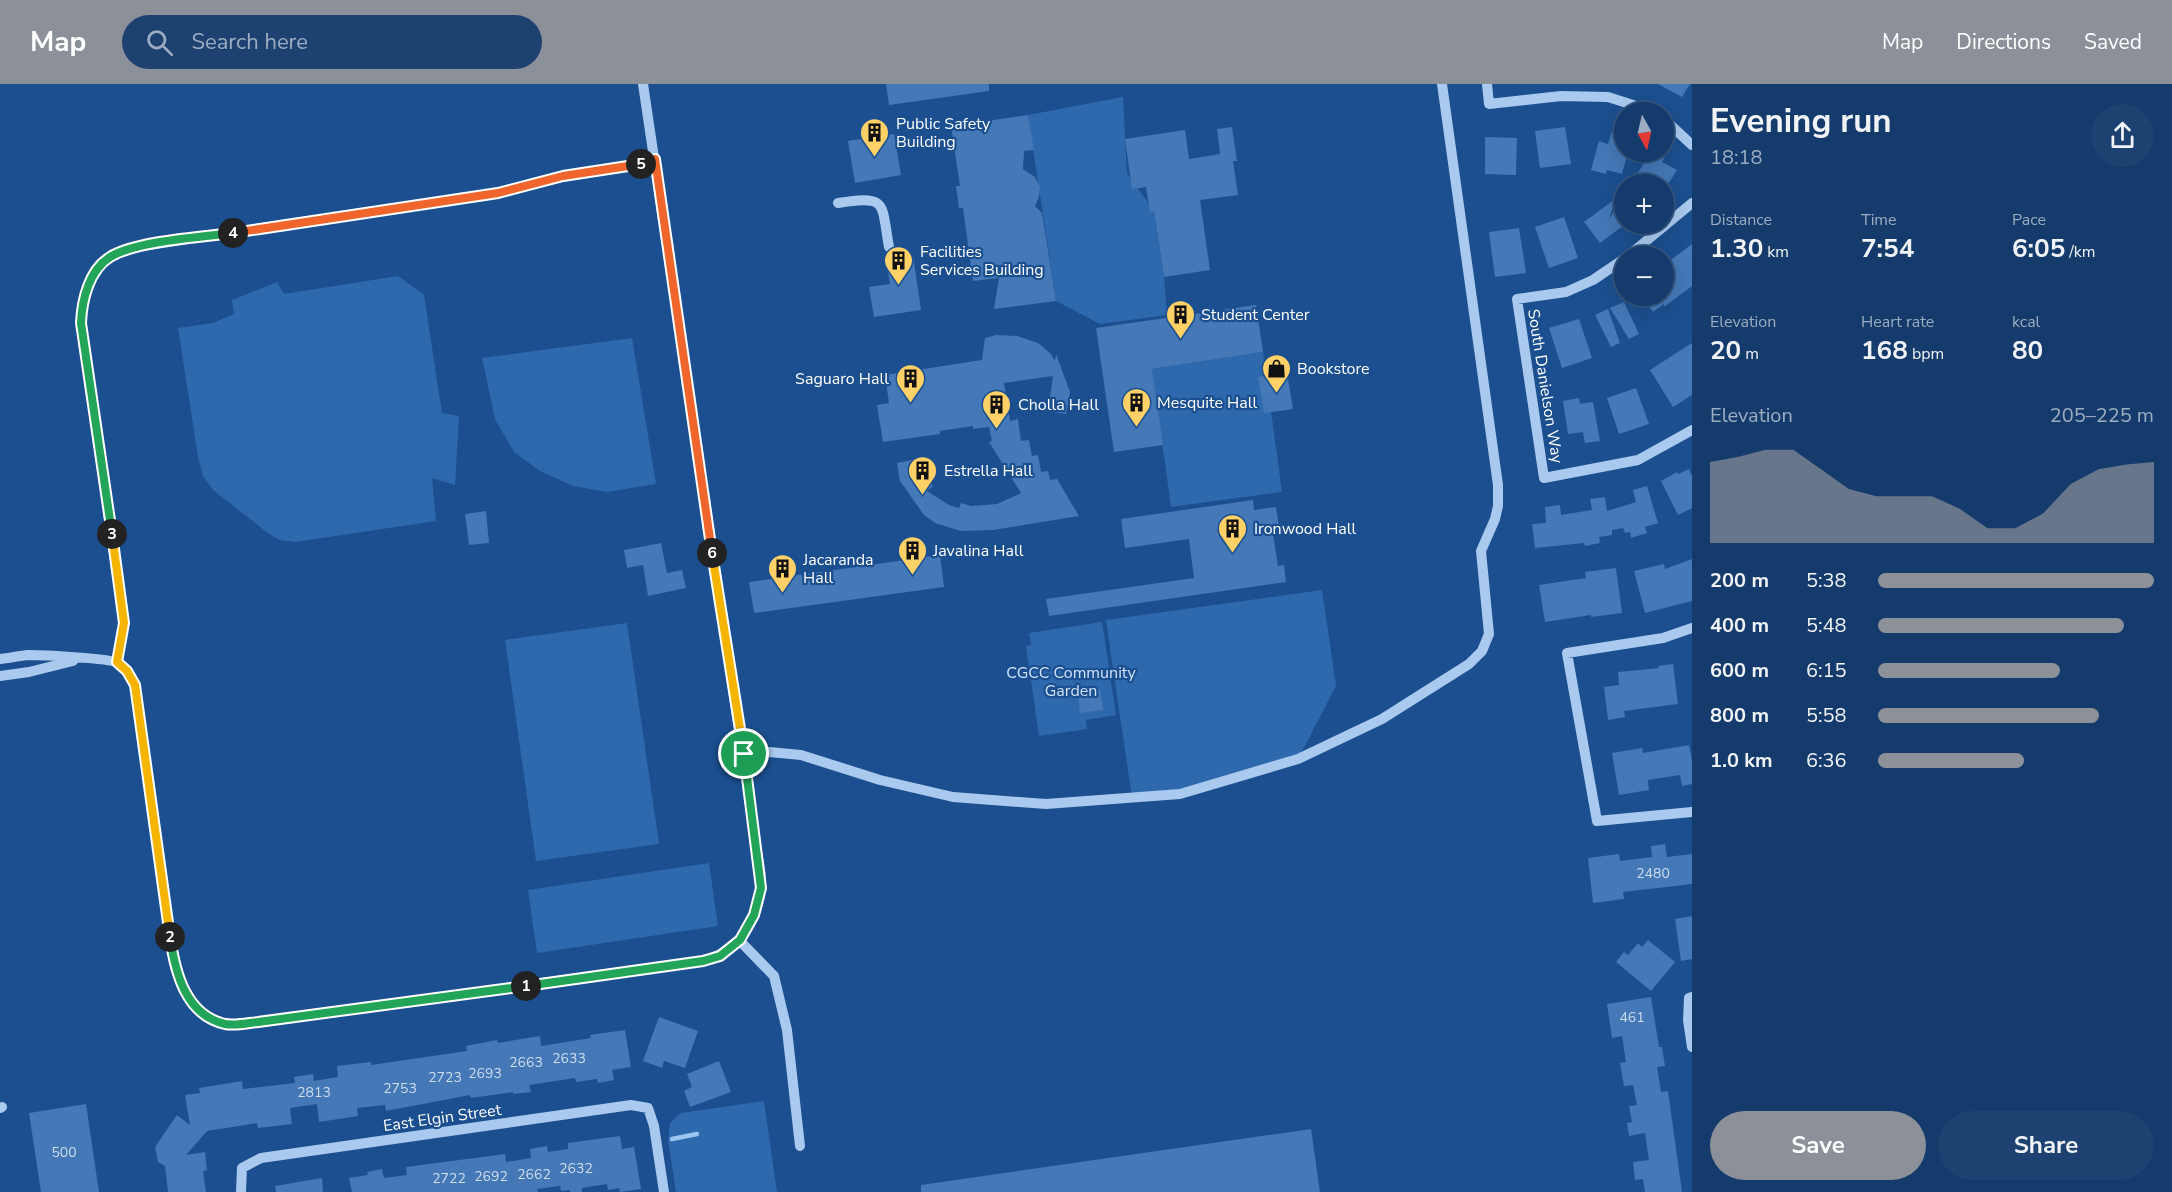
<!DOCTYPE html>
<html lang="en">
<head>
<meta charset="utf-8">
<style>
  body { margin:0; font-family:"Nunito Sans",sans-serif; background:#1d4271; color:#f1f3f6; height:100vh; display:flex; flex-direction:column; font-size:22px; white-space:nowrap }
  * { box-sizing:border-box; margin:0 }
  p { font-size:20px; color:#9dadc1 }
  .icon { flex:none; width:33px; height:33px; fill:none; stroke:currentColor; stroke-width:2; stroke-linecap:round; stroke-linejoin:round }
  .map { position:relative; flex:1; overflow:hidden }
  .details { display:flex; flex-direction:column; background:#143b6b; width:480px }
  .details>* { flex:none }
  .needle { width:39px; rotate:172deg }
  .buttons { position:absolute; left:1614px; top:18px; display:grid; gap:12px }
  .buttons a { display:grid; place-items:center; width:60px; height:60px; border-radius:50%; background:#143b6b; box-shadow:0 6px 24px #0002,0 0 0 2px #33557e; font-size:30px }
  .pin { position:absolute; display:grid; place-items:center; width:51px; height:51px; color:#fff; margin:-26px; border:3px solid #fff; border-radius:50%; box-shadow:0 2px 6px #0007 }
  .km { position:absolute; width:30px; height:30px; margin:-15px; border-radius:50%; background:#222; color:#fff; font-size:16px; line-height:30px; text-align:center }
  .round { display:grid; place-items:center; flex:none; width:63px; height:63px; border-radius:32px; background:#1d4271 }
  .head { display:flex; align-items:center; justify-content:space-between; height:102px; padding:0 18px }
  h1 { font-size:33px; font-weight:700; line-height:45px }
  .metrics { display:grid; grid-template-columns:repeat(3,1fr); gap:9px; height:102px; padding:6px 18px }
  .metrics div { display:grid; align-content:center }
  .metrics b { font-size:26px; font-weight:700 }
  .metrics small { font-size:16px; font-weight:400 }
  .metrics p { font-size:16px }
  .chart { height:168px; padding:12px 18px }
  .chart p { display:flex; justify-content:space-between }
  .chart svg { width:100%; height:108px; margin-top:6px; fill:#8c9099; opacity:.7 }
  .primary-button { display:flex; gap:12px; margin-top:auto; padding:12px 18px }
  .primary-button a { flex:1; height:69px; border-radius:36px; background:#8c9099; color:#fff; font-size:24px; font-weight:700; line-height:69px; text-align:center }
  .primary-button a+a { background:#1d4271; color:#f1f3f6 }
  ul { padding:0 18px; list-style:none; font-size:20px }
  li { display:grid; grid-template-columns:96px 72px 1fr; align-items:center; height:45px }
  li i { height:15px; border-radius:8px; background:#8c9099 }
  header { display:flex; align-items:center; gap:36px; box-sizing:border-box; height:84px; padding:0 30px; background:#8c9099; color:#fff }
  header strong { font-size:28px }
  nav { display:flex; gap:33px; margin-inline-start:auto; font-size:21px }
  .search { width:420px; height:54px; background:#1d4271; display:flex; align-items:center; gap:15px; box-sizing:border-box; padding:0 21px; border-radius:33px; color:#9dadc1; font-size:22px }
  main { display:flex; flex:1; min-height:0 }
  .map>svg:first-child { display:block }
  .green { fill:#2e69ad }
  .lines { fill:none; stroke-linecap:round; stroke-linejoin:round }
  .stream { stroke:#9cc4f0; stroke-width:4.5 }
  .building { fill:#4478b7 }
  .minor { stroke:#a9c9ee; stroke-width:10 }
  .split-1-casing { stroke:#fff; stroke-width:12 }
  .split-2-casing { stroke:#fff; stroke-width:12 }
  .split-3-casing { stroke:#fff; stroke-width:12 }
  .split-4-casing { stroke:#fff; stroke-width:12 }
  .split-5-casing { stroke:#fff; stroke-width:12 }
  .split-6-casing { stroke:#fff; stroke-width:12 }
  .split-7-casing { stroke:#fff; stroke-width:12 }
  .split-1 { stroke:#22a559; stroke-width:8 }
  .split-2 { stroke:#22a559; stroke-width:8 }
  .split-3 { stroke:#f5b400; stroke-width:8 }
  .split-4 { stroke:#22a559; stroke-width:8 }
  .split-5 { stroke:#f0652b; stroke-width:8 }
  .split-6 { stroke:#f0652b; stroke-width:8 }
  .split-7 { stroke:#f5b400; stroke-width:8 }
  .labels { text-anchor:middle; stroke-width:4.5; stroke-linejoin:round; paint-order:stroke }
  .number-label { font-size:14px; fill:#d0dded }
  .poi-label { font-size:16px; fill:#fff; stroke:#1b4f8f; text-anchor:start }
  .street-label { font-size:16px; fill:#fff; stroke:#1b4f8f }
  .park-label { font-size:16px; fill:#cfe3fa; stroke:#1b4f8f }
</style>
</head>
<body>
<header>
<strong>Map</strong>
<div class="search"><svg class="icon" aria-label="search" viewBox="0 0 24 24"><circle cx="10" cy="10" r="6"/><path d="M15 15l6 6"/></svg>Search here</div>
<nav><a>Map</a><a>Directions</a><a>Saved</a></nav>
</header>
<main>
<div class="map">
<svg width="1692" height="1108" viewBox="0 0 1692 1108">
  <rect width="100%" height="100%" fill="#1b4f8f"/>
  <path class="green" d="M 1123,13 L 1127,89 L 1154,127 L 1164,193 L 1167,231 L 1100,240 L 1056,217 L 1028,31 Z
    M 398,192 L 424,211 L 442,329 L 459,332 L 455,401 L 432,394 L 436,437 L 295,458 L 280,456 L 269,450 L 213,406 L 203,392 L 198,373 L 178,244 L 213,239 L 234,230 L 232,216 L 277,198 L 284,210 Z
    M 632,254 L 656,400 L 607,408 L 573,402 L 540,387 L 514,368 L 495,335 L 482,274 Z
    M 1263,268 L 1282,408 L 1171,423 L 1152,285 Z
    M 1322,506 L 1336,602 L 1298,675 L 1180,710 L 1132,714 L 1106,536 Z
    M 1102,538 L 1116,631 L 1086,636 L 1087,645 L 1039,652 L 1026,562 L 1031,561 L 1029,549 Z
    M 627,539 L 659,760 L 536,777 L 505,556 Z
    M 709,779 L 718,842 L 537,869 L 528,806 Z
    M 764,1017 L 777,1108 L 676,1108 L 668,1056 L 670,1039 L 681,1029 Z"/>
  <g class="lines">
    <path class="stream" d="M 672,1055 L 697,1050"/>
  </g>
  <path class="building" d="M 886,0 L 989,0 L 989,7 L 889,21 Z
    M 1658,0 L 1690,0 L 1682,13 Z
    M 1028,31 L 1034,66 L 1024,67 L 1023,85 L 1035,93 L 1040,103 L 1039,113 L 1035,122 L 1042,129 L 1056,217 L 994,225 L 999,194 L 973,197 L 963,124 L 959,124 L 956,102 L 960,102 L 951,42 Z
    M 1232,43 L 1237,77 L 1233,77 L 1238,111 L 1200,116 L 1210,186 L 1164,193 L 1154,127 L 1150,128 L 1146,103 L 1132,105 L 1125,55 L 1185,46 L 1189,75 L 1220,70 L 1217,45 Z
    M 1565,43 L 1571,80 L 1540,84 L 1535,47 Z
    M 1612,47 L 1624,50 L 1624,68 L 1628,68 L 1622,90 L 1607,86 L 1606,90 L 1591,86 L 1599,57 L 1608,60 Z
    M 894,50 L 901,91 L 855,99 L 848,57 Z
    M 1485,53 L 1517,54 L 1516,91 L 1485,90 Z
    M 1651,68 L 1664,74 L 1662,78 L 1677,86 L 1668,100 L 1631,100 Z
    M 1615,115 L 1609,136 L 1614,127 L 1624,141 L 1600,159 L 1584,138 Z
    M 1564,133 L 1578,174 L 1549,184 L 1535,143 Z
    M 1519,144 L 1526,189 L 1495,193 L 1489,148 Z
    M 1692,160 L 1692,202 L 1664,223 L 1664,220 L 1653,228 L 1641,212 L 1664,212 L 1664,181 Z
    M 913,172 L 921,226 L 874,233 L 869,203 L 890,200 L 886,177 Z
    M 1624,218 L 1639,250 L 1629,255 L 1610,224 Z
    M 1256,221 L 1263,268 L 1152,285 L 1163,361 L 1114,368 L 1096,244 Z
    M 1608,225 L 1620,259 L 1611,263 L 1595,231 Z
    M 1579,235 L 1592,274 L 1562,284 L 1549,244 Z
    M 996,251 L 1017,252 L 1038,259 L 1051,270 L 1055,277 L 1056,270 L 1070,308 L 1066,330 L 1048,327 L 1053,292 L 1004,299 L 1010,337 L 1018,335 L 1021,357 L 1029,356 L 1032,372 L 1038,371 L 1041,388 L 1048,387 L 1050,396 L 1057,395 L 1079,432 L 993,446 L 961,447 L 935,439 L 924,431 L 900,397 L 897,379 L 916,375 L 924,395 L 928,393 L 933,402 L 927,407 L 949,421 L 959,424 L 961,419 L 971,422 L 997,420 L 1021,409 L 989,358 L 992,357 L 989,343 L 973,345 L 973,342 L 940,347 L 940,350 L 883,358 L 877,321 L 889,319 L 885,291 L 982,276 L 985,254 Z
    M 1692,259 L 1692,311 L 1673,323 L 1650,286 Z
    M 1287,289 L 1293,325 L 1264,329 L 1258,293 Z
    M 1636,304 L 1649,340 L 1619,350 L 1607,314 Z
    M 1579,314 L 1580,320 L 1593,318 L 1600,357 L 1585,359 L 1583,348 L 1568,350 L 1563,317 Z
    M 1689,385 L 1692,392 L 1692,424 L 1678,431 L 1661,397 L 1677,388 L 1678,390 Z
    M 1647,402 L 1658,439 L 1645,443 L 1647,449 L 1631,454 L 1630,448 L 1625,449 L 1623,444 L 1612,446 L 1612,451 L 1599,453 L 1600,459 L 1585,462 L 1584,459 L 1535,464 L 1532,440 L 1546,439 L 1545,423 L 1560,421 L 1561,431 L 1592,426 L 1590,415 L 1605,413 L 1607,427 L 1636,418 L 1633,406 Z
    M 1253,416 L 1254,426 L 1276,423 L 1279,442 L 1272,443 L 1278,482 L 1284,481 L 1286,498 L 1049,532 L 1046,515 L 1194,494 L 1189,455 L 1125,464 L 1121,435 Z
    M 486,427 L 489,459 L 469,461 L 465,430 Z
    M 661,459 L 667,489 L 682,486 L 686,504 L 648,512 L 643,481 L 627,484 L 624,466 Z
    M 940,471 L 944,503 L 754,529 L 749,498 Z
    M 1692,475 L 1692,517 L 1645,529 L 1634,487 L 1664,480 L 1665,485 Z
    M 1616,484 L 1622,529 L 1591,533 L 1591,531 L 1545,538 L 1539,501 L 1586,494 L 1585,488 Z
    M 1673,580 L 1678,620 L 1624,627 L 1625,633 L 1608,636 L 1604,603 L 1619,601 L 1618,588 L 1659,584 L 1658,582 Z
    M 1100,605 L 1103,626 L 1080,629 L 1078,609 Z
    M 1689,661 L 1692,676 L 1692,700 L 1682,702 L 1680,691 L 1648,696 L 1649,706 L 1619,711 L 1612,669 L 1642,664 L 1643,669 Z
    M 1665,760 L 1667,773 L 1692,770 L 1692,800 L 1623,808 L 1624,815 L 1593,819 L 1588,774 L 1619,770 L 1620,777 L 1652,773 L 1651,762 Z
    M 1692,832 L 1692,875 L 1681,877 L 1675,835 Z
    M 1648,856 L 1675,878 L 1651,907 L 1616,878 L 1624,868 L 1628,871 L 1638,859 L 1642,863 Z
    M 1651,913 L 1659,963 L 1662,963 L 1665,982 L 1657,983 L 1661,1008 L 1668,1007 L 1682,1108 L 1645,1108 L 1643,1095 L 1635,1096 L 1633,1078 L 1649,1076 L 1645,1049 L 1629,1052 L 1627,1039 L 1632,1038 L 1629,1022 L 1637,1021 L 1633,1001 L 1624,1002 L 1620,979 L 1626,978 L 1622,952 L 1612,954 L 1607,920 Z
    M 659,933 L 698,947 L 685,984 L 664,977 L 662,984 L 643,977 Z
    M 625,946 L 631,983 L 612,986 L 614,996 L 598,999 L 597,995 L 576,998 L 575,994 L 529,1001 L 531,1008 L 513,1010 L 513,1008 L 471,1014 L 470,1011 L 386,1027 L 385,1021 L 357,1024 L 358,1032 L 319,1038 L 317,1020 L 290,1024 L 292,1040 L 258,1044 L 257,1039 L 207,1047 L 186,1071 L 205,1068 L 207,1086 L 203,1087 L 206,1108 L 168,1108 L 165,1082 L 158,1078 L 155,1063 L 177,1031 L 190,1041 L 185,1011 L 200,1009 L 199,1004 L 242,997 L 243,1005 L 295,999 L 294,993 L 313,990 L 314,997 L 338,993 L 337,982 L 371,978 L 371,981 L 467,967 L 466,962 L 497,956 L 498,959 L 540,952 L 541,962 L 591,954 L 590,951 Z
    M 719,977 L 731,1008 L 690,1023 L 684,1007 L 692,1003 L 687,990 Z
    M 86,1020 L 99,1108 L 41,1108 L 29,1029 Z
    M 1311,1045 L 1320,1108 L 921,1108 L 921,1101 Z
    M 620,1052 L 622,1065 L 634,1063 L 641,1105 L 620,1108 L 619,1104 L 608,1106 L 607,1100 L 582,1104 L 582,1108 L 570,1108 L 570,1106 L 561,1107 L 560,1102 L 537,1105 L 538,1108 L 352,1108 L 349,1094 L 368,1091 L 367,1088 L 382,1085 L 384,1094 L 407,1091 L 406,1083 L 505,1070 L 506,1078 L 531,1074 L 530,1065 L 547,1062 L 548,1068 L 568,1065 L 568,1059 Z
    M 322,1094 L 323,1108 L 276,1108 L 275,1102 Z"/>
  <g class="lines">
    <path class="minor" d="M 1487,0 L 1489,20 L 1561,12 L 1608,13 L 1655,28
      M 1664,35 L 1692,61
      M 838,119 C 888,111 881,118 889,163
      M 1628,172 L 1692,119
      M 1624,175 L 1593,196 L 1566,208 L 1517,215 L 1544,394 L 1638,376 L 1692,346
      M 1692,544 L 1663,554 L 1567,569 L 1597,737 L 1692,728
      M 0,575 C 9,574 19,572 28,571 C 40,571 111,574 118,579 C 126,584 130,593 135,601 L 174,879 C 181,905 196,934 225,940 C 235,942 248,939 258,938 L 703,877 C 737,867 757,840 761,804 C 762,792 759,779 757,767 L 643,0
      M 117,578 L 124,539 L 81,239 C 82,216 89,184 111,173 C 121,167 132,165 142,162 L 498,109 L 563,92 L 639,81 L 655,75
      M 0,592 L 29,588 L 73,577
      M 744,670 L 769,668 L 801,671 L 880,696 L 953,713 L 1046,720 L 1180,710 L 1298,675 L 1382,635 L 1469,580 L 1482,567 L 1489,550 L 1481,467 L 1495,435 L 1498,422 L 1498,401 L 1442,0
      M 740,857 L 774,892 L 787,946 L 800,1062
      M 1692,913 L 1689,914 L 1688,936 L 1692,963
      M 0,1024 L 2,1023
      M 241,1108 L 242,1084 L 261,1074 L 631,1021 L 648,1024 L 654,1042 L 664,1108"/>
  </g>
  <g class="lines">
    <defs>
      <path id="split-1" d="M 526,902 L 703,877 L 720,872 L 740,856 L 754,831 L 761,804 L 744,670"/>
      <path id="split-2" d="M 170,853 C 175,887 185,931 225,940 C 235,942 248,939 258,938 L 526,902"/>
      <path id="split-3" d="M 112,450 L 124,539 L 117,578 L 127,587 L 135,601 L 170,853"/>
      <path id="split-4" d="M 112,450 L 81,239 C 82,216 89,186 110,173 C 136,157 201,153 233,149"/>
      <path id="split-5" d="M 233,149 L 498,109 L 563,92 L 641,80"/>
      <path id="split-6" d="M 641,80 L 655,75 L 712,469"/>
      <path id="split-7" d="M 712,469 L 744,670"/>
    </defs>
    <use href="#split-1" class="split-1-casing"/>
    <use href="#split-2" class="split-2-casing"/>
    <use href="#split-3" class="split-3-casing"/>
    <use href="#split-4" class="split-4-casing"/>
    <use href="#split-5" class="split-5-casing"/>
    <use href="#split-6" class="split-6-casing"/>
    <use href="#split-7" class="split-7-casing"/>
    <use href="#split-1" class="split-1"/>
    <use href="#split-2" class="split-2"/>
    <use href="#split-3" class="split-3"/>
    <use href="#split-4" class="split-4"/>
    <use href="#split-5" class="split-5"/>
    <use href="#split-6" class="split-6"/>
    <use href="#split-7" class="split-7"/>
  </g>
  <defs>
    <symbol id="building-pin" viewBox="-11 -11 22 30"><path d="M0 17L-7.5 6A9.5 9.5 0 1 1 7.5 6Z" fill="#ffd166" stroke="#1b4f8f"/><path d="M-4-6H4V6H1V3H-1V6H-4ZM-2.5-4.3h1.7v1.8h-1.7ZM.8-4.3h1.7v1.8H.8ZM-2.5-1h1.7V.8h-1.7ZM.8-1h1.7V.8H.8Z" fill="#111"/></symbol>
    <symbol id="shop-pin" viewBox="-11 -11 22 30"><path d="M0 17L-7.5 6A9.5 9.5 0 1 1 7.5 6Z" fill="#ffd166" stroke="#1b4f8f"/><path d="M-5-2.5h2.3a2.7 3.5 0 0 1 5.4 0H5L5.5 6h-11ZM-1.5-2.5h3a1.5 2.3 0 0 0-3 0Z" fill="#111"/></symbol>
  </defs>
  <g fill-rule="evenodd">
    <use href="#building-pin" x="858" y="32" width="33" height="45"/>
    <use href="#building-pin" x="882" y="160" width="33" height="45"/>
    <use href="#building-pin" x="1164" y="214" width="33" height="45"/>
    <use href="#shop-pin" x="1260" y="268" width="33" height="45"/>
    <use href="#building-pin" x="894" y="278" width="33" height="45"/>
    <use href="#building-pin" x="1120" y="302" width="33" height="45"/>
    <use href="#building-pin" x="980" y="304" width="33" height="45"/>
    <use href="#building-pin" x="906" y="370" width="33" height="45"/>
    <use href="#building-pin" x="1216" y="428" width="33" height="45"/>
    <use href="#building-pin" x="896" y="450" width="33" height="45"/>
    <use href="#building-pin" x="766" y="468" width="33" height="45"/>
  </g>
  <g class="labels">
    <g class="number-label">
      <text x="1653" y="794">2480</text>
      <text x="1632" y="938">461</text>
      <text x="569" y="979">2633</text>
      <text x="526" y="983">2663</text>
      <text x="485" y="994">2693</text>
      <text x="445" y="998">2723</text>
      <text x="400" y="1009">2753</text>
      <text x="314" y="1013">2813</text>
      <text x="64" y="1073">500</text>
      <text x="576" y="1089">2632</text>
      <text x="534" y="1095">2662</text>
      <text x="491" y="1097">2692</text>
      <text x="449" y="1099">2722</text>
    </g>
    <g class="poi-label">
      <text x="896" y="45">Public Safety<tspan x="896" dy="18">Building</tspan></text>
      <text x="920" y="173">Facilities<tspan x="920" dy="18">Services Building</tspan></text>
      <text x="1201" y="236">Student Center</text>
      <text x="1297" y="290">Bookstore</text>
      <text x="889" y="300" text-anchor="end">Saguaro Hall</text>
      <text x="1157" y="324">Mesquite Hall</text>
      <text x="1018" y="326">Cholla Hall</text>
      <text x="944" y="392">Estrella Hall</text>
      <text x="1254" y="450">Ironwood Hall</text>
      <text x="933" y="472">Javalina Hall</text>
      <text x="803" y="481">Jacaranda<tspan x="803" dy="18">Hall</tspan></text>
    </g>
    <g class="street-label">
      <text transform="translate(1546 302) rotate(81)" y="6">South Danielson Way</text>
      <text transform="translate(442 1033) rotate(-8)" y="6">East Elgin Street</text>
    </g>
    <g class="park-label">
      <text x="1071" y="594">CGCC Community<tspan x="1071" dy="18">Garden</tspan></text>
    </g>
  </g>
</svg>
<div class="buttons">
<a><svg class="needle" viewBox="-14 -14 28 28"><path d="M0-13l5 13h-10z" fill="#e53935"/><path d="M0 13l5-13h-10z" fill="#9dadc1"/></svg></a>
<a>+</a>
<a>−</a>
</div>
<div class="pin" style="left:744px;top:670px;background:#1e9e55"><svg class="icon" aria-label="arrive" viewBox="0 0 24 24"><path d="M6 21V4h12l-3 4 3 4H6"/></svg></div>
<b class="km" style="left:526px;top:902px">1</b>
<b class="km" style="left:170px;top:853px">2</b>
<b class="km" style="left:112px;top:450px">3</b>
<b class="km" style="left:233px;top:149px">4</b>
<b class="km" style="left:641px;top:80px">5</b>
<b class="km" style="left:712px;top:469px">6</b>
</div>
<section class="details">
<div class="head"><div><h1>Evening run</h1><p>18:18</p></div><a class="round"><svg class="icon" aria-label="share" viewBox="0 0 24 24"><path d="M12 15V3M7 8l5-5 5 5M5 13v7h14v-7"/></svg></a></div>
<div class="metrics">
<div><p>Distance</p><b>1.30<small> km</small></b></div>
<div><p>Time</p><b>7:54</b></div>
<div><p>Pace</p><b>6:05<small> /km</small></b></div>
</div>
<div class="metrics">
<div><p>Elevation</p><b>20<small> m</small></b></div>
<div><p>Heart rate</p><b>168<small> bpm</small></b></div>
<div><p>kcal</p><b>80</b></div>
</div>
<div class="chart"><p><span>Elevation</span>205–225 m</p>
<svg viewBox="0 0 160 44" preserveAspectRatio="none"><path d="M0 44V11L10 9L20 6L30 6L40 14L50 22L60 25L70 25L80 25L90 30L100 38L110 38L120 32L130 20L140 14L150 12L160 11V44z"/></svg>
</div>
<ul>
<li><b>200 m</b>5:38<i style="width:100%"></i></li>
<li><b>400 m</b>5:48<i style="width:89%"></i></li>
<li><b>600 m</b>6:15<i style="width:66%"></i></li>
<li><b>800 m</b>5:58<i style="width:80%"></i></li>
<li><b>1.0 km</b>6:36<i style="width:53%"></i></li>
</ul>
<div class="primary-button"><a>Save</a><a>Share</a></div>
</section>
</main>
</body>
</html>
